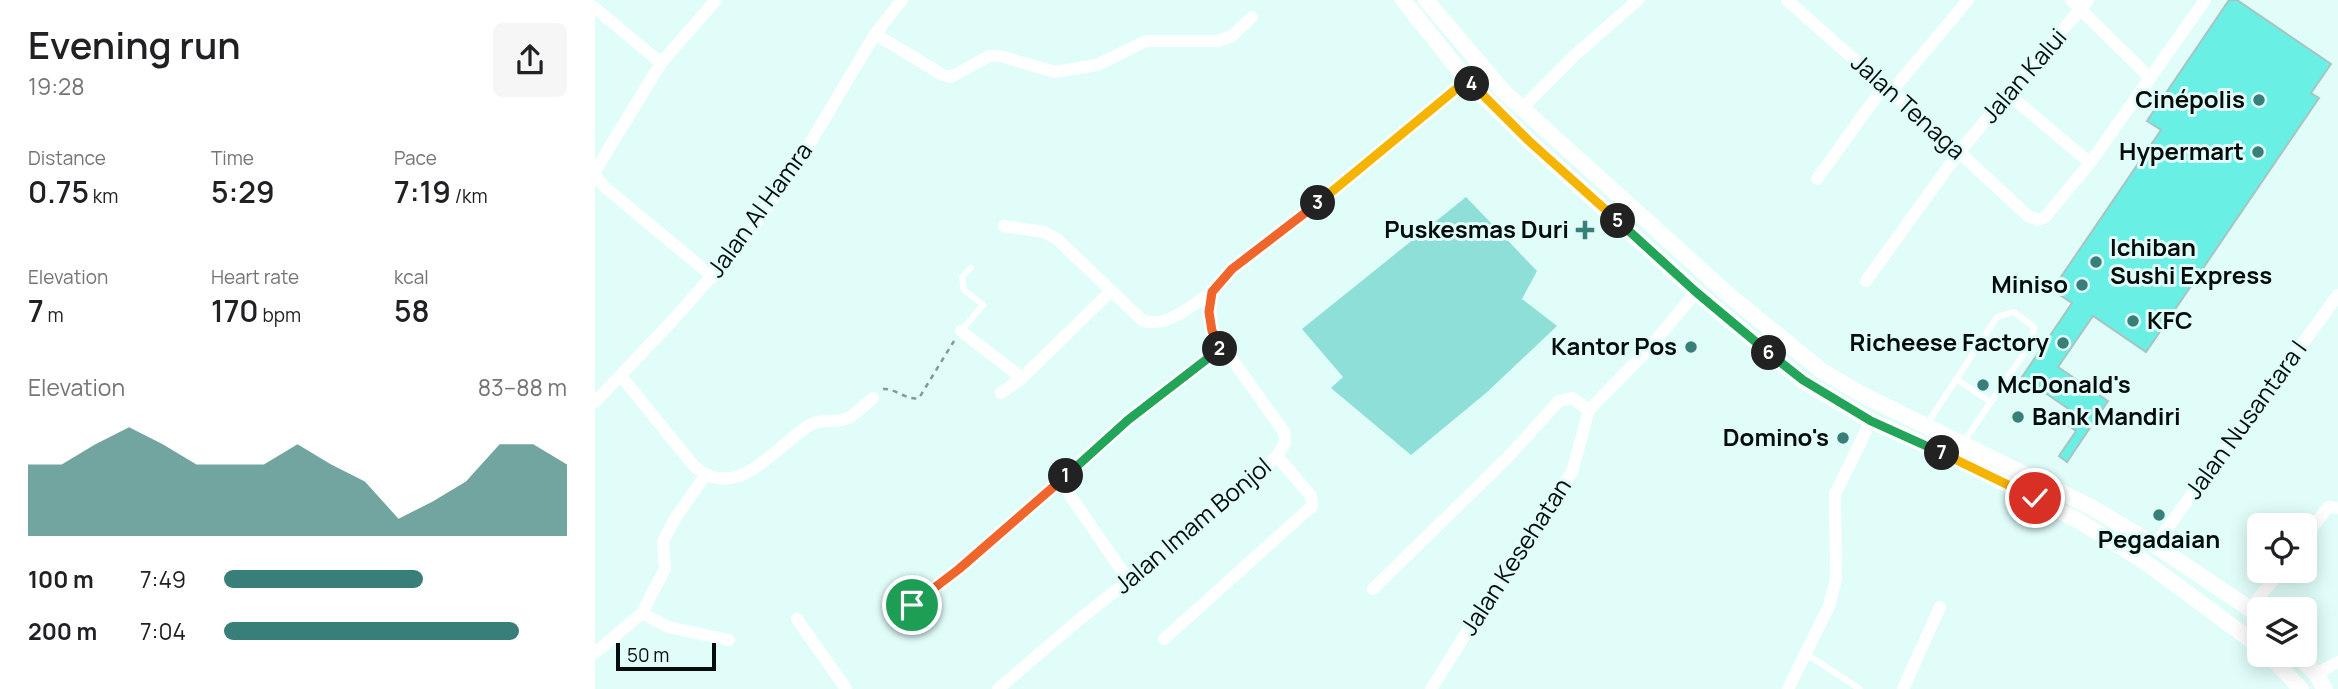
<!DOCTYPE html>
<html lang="en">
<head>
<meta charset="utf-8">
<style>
  body { margin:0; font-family:Manrope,sans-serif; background:#f6f6f6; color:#202124; height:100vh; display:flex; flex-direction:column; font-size:26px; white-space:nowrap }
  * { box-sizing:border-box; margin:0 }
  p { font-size:23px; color:#757577 }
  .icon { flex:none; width:38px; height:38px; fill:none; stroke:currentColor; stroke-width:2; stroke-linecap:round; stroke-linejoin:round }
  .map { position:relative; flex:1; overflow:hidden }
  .details { display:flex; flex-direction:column; background:#fff; width:595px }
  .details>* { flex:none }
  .tools { position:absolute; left:1652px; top:513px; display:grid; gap:14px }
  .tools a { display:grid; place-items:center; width:70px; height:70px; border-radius:10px; background:#fff; box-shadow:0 4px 18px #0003; font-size:35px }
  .scale { position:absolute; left:21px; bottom:18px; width:100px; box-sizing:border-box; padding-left:7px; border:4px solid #050d0c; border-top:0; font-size:19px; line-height:24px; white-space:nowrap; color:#050d0c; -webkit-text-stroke:5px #e0fdfa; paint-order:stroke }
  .pin { position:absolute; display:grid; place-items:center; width:60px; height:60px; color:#fff; margin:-30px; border:4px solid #fff; border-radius:50%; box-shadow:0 2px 7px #0007 }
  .km { position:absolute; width:35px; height:35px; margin:-18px; border-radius:50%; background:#222; color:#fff; font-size:19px; line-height:35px; text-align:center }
  .round { display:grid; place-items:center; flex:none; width:74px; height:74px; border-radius:10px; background:#f6f6f6 }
  .overview { display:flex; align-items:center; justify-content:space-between; height:119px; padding:0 28px }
  h1 { font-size:38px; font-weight:600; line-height:52px }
  .metrics { display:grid; grid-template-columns:repeat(3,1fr); gap:10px; height:119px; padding:7px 28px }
  .metrics div { display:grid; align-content:center }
  .metrics b { font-size:30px; font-weight:600 }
  .metrics small { font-size:19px; font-weight:400 }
  .metrics p { font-size:19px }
  .chart { height:196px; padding:14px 28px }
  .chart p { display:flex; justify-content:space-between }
  .chart svg { width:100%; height:126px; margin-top:7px; fill:#387f79; opacity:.7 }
  ul { padding:0 28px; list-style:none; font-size:23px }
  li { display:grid; grid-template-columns:112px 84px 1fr; align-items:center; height:52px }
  li i { height:18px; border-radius:9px; background:#387f79 }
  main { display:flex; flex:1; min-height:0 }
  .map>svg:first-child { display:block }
  .green { fill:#8ddfd8 }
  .building { fill:#6aefe4; stroke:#a8c4c1; stroke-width:2 }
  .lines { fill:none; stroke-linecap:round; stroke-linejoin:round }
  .path { stroke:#859997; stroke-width:2.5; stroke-dasharray:5 5; stroke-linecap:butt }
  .service { stroke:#fff; stroke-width:6 }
  .minor { stroke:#fff; stroke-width:12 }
  .tertiary { stroke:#fff; stroke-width:16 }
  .split-1-casing { stroke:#fff; stroke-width:14 }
  .split-2-casing { stroke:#fff; stroke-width:14 }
  .split-3-casing { stroke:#fff; stroke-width:14 }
  .split-4-casing { stroke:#fff; stroke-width:14 }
  .split-5-casing { stroke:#fff; stroke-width:14 }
  .split-6-casing { stroke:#fff; stroke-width:14 }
  .split-7-casing { stroke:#fff; stroke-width:14 }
  .split-8-casing { stroke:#fff; stroke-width:14 }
  .split-1 { stroke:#f0652b; stroke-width:9 }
  .split-2 { stroke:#22a559; stroke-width:9 }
  .split-3 { stroke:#f0652b; stroke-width:9 }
  .split-4 { stroke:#f5b400; stroke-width:9 }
  .split-5 { stroke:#f5b400; stroke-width:9 }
  .split-6 { stroke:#22a559; stroke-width:9 }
  .split-7 { stroke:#22a559; stroke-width:9 }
  .split-8 { stroke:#f5b400; stroke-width:9 }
  .poi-dot { fill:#387f79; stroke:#e0fdfa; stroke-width:2.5 }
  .labels { text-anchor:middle; stroke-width:6; stroke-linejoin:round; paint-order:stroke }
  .street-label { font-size:24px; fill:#050d0c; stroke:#e0fdfa }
  .poi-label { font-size:24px; font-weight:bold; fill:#050d0c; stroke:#e0fdfa; text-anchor:end }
</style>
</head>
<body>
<main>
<section class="details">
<div class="overview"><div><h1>Evening run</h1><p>19:28</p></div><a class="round"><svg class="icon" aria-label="share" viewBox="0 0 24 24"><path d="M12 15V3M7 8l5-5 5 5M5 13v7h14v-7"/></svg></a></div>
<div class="metrics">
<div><p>Distance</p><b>0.75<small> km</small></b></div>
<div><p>Time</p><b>5:29</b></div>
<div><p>Pace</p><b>7:19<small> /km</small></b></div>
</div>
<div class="metrics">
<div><p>Elevation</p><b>7<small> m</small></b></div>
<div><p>Heart rate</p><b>170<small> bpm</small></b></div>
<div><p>kcal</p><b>58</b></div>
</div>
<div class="chart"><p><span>Elevation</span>83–88 m</p>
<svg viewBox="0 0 160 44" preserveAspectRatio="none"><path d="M0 44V19L10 19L20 12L30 6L40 12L50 19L60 19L70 19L80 12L90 19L100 25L110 38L120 32L130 25L140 12L150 12L160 19V44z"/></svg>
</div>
<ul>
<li><b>100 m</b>7:49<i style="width:58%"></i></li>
<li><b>200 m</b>7:04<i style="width:86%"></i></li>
</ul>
</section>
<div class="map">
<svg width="1743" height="689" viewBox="0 0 1743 689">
  <rect width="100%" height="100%" fill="#e0fdfa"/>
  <path class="green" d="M 871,197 L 942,271 L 927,299 L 962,326 L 891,393 L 816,455 L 736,388 L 748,377 L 707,329 Z"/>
  <path class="building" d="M 1634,0 L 1642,0 L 1736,64 L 1716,93 L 1724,98 L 1551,352 L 1498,316 L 1463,367 L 1513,401 L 1472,462 L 1464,456 L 1481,431 L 1474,426 L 1481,414 L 1427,377 L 1477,303 L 1457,290 L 1566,130 L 1552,121 Z"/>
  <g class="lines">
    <path class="path" d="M 288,389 C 301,388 311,401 324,398 L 359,341"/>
    <path class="service" d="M 366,331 L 388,305 L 369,290 L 367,277 L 376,268
      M 1361,379 L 1396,402
      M 1332,424 L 1402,317 L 1419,312 L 1439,327 L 1436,343 L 1368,443
      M 1211,654 L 1265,689"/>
    <path class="minor" d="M 1192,0 L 1364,152 L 1433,216 L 1443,220 L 1450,217 L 1495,163 L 1610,0
      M 1476,0 L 1555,78
      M 0,8 L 66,63
      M 280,34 L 348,75 L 356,77 L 394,56 L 405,56 L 460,72 L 502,65 L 551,41 L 623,41 L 637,36 L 657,17
      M 1296,92 L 1373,0
      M 1413,94 L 1495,163
      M 927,108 L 980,55 L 1043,0
      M 1222,179 L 1289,86
      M 409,226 L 449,232 L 462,239 L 548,321 C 573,328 597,305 617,292
      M 118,277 L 11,188 L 1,177 L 0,171 L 66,63 L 121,0
      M 1271,281 L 1364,152 L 1493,0
      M 366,331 L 427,378
      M 26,376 L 99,466 C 142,504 180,446 215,425 C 225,419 236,422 247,420 C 258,418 269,405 278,398
      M 406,393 L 427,378 L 516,291
      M 0,402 L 79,319 L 153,235 L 205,160 L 280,34 L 307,0
      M 465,481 L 534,581
      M 1710,537 L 1733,507 L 1743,508
      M 1560,545 L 1743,295
      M 778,589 L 912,458 L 964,401 L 977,398 L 994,410
      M 317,605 L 364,570 L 533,420 L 627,347
      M 1655,609 L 1686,570
      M 47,613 L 73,627 L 134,640
      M 202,619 L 251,689
      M 569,639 L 717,506 L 716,496 L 682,456
      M 0,653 L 47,613 L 70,569 L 68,541 L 81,517 L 110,476
      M 1721,674 L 1743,662
      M 403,689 L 486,618 L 584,541 L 682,456 L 690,443 L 689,432 L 617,331 L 614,312 L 617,292 L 637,269 L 693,227 L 872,80
      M 836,689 L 933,536 L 977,472 L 994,410 L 1050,353 L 1101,292
      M 1193,689 L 1234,606 L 1241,579 L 1240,494 L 1276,421
      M 1308,689 L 1345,607"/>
    <path class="tertiary" d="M 808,0 L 872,80 L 934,141 L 1101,292 L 1208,381 L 1276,421 L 1366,461 L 1484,521 L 1550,562 L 1664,646
      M 831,0 L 908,91 L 1135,296 L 1227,371 L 1266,394 L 1496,507 L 1560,545 L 1655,609 L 1664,618
      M 1673,654 L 1706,689
      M 1701,654 L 1721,674 L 1730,689"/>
  </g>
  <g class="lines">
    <defs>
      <path id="split-1" d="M 317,605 L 364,569 L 471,476"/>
      <path id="split-2" d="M 471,476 L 533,420 L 625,349"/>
      <path id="split-3" d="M 625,349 L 627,347 L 617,331 L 614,312 L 617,292 L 637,269 L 723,203"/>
      <path id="split-4" d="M 723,203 L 872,80 L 877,84"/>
      <path id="split-5" d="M 877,84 L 934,141 L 1023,221"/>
      <path id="split-6" d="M 1023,221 L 1101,292 L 1174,353"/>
      <path id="split-7" d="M 1174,353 L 1208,380 L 1276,421 L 1347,453"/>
      <path id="split-8" d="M 1347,453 L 1440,498"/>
    </defs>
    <use href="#split-1" class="split-1-casing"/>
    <use href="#split-2" class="split-2-casing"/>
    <use href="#split-3" class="split-3-casing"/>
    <use href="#split-4" class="split-4-casing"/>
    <use href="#split-5" class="split-5-casing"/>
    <use href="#split-6" class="split-6-casing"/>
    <use href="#split-7" class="split-7-casing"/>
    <use href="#split-8" class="split-8-casing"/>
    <use href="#split-1" class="split-1"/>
    <use href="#split-2" class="split-2"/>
    <use href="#split-3" class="split-3"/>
    <use href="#split-4" class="split-4"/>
    <use href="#split-5" class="split-5"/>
    <use href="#split-6" class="split-6"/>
    <use href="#split-7" class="split-7"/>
    <use href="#split-8" class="split-8"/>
  </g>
  <g class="poi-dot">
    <circle cx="1664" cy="100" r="7"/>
    <circle cx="1663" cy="152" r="7"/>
    <path d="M986.5 219.5h7v7h7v7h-7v7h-7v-7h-7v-7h7z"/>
    <circle cx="1501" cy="262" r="7"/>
    <circle cx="1487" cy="285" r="7"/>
    <circle cx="1538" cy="321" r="7"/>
    <circle cx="1468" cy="343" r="7"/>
    <circle cx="1096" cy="347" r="7"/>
    <circle cx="1388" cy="385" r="7"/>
    <circle cx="1423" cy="417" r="7"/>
    <circle cx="1248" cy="438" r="7"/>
    <circle cx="1564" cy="515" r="7"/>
  </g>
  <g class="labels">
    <g class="street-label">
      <text transform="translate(1429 76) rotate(-49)" y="8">Jalan Kalui</text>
      <text transform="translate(1313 107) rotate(42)" y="8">Jalan Tenaga</text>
      <text transform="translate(165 210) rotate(-54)" y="8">Jalan Al Hamra</text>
      <text transform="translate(1651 420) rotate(-54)" y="8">Jalan Nusantara I</text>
      <text transform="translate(598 526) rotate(-40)" y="8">Jalan Imam Bonjol</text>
      <text transform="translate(921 557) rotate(-57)" y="8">Jalan Kesehatan</text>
    </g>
    <g class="poi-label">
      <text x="1650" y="108">Cinépolis</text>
      <text x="1649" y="160">Hypermart</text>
      <text x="974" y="238">Puskesmas Duri</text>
      <text x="1515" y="256" text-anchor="start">Ichiban<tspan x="1515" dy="28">Sushi Express</tspan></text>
      <text x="1473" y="293">Miniso</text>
      <text x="1552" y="329" text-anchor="start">KFC</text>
      <text x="1454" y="351">Richeese Factory</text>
      <text x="1082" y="355">Kantor Pos</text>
      <text x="1402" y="393" text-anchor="start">McDonald's</text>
      <text x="1437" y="425" text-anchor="start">Bank Mandiri</text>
      <text x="1234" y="446">Domino's</text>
      <text x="1564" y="548" text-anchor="middle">Pegadaian</text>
    </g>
  </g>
</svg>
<div class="tools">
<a><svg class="icon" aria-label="locate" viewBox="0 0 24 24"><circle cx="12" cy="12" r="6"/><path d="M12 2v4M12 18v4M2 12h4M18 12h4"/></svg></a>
<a><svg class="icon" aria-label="layers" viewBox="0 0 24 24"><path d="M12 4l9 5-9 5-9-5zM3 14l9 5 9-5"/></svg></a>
</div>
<div class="scale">50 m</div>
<div class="pin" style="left:317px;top:605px;background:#1e9e55"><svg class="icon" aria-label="arrive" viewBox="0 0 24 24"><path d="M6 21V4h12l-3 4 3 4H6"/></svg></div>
<div class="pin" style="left:1440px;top:498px;background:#d93025"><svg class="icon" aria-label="check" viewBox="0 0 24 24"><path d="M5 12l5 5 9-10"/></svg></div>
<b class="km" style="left:471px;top:476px">1</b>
<b class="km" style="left:625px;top:349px">2</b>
<b class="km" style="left:723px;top:203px">3</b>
<b class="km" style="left:877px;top:84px">4</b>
<b class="km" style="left:1023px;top:221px">5</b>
<b class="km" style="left:1174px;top:353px">6</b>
<b class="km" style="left:1347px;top:453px">7</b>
</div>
</main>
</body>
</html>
